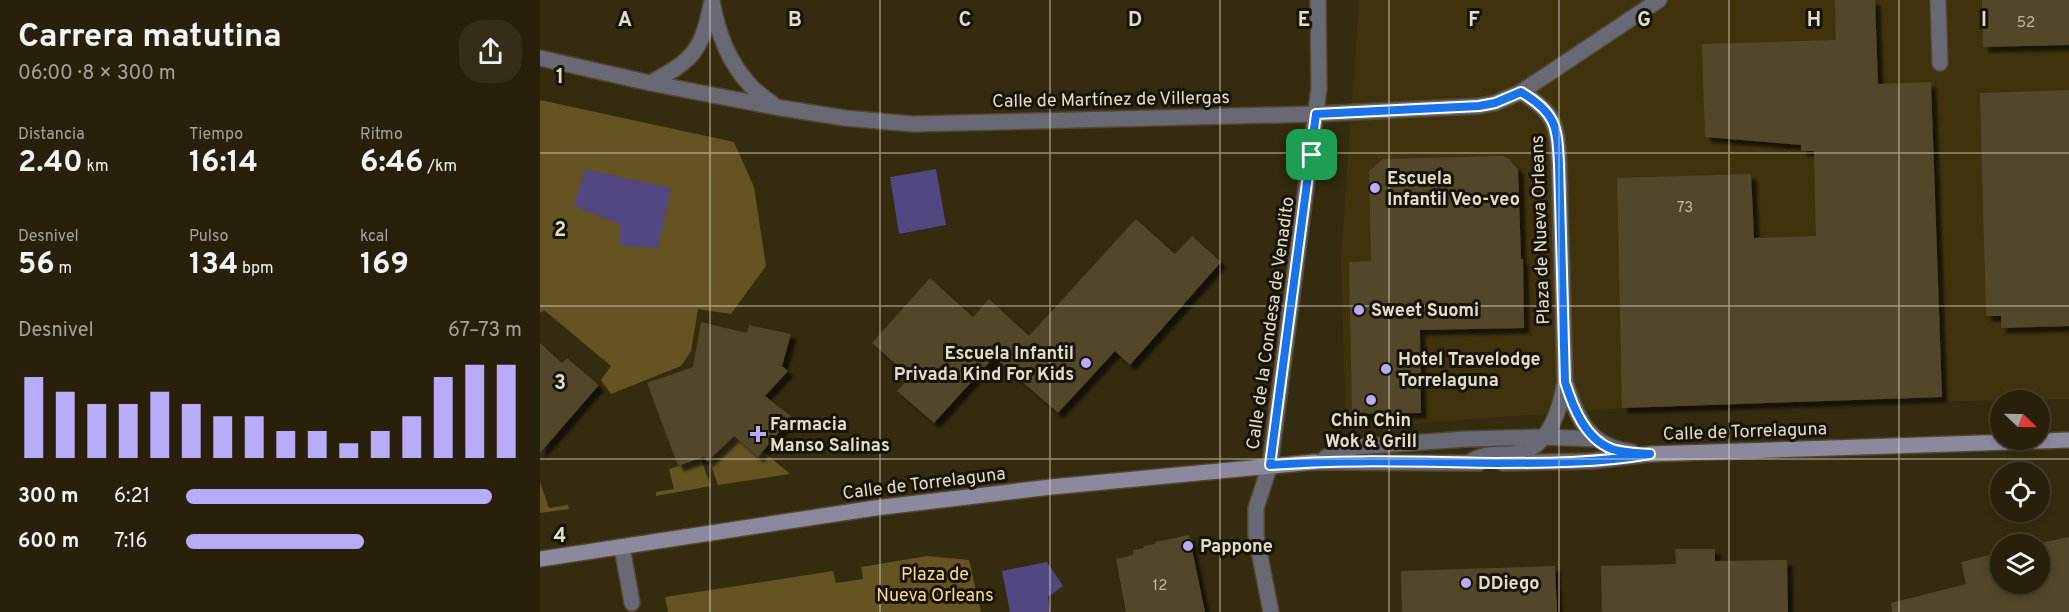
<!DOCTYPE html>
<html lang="es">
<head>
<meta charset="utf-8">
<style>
  body { margin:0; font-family:Overpass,sans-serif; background:#342d18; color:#f1f3f6; height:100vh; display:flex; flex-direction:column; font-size:22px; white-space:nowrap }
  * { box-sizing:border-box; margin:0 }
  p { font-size:20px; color:#a5a39c }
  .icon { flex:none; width:33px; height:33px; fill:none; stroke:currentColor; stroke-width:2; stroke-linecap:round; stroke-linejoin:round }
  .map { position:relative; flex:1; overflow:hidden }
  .side { display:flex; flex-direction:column; background:#28200a; width:540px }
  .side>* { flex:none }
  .needle { width:39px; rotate:112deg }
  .tools { position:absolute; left:1450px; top:390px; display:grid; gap:12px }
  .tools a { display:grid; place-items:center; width:60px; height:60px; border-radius:50%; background:#28200a; box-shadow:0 3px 9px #0003,0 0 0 2px #443e2b; font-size:30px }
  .pin { position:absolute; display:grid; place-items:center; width:51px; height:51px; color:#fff; margin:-26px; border-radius:12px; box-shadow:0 3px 9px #0006 }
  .round { display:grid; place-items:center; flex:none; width:63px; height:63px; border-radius:24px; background:#342d18 }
  .summary { display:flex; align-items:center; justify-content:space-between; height:102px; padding:0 18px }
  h1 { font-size:33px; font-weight:700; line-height:45px }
  .metrics { display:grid; grid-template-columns:repeat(3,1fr); gap:9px; height:102px; padding:6px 18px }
  .metrics div { display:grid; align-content:center }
  .metrics b { font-size:30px; font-weight:700 }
  .metrics small { font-size:16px; font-weight:400 }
  .metrics p { font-size:16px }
  .chart { height:168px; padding:12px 18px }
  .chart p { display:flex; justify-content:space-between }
  .chart svg { width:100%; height:108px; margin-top:6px; stroke:#b8abf7; stroke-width:6 }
  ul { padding:0 18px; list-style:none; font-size:20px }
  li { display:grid; grid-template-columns:96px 72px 1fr; align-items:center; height:45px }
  li i { height:15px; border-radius:8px; background:#b8abf7 }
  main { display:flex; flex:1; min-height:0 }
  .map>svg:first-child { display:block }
  .built { fill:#40320d }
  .green { fill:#655322 }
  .water { fill:#534781 }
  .building { fill:#52472a; filter:url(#shadow) }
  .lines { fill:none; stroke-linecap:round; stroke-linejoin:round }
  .lane-casing { stroke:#51472d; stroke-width:18 }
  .street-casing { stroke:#51472d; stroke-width:18 }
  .secondary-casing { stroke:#51472d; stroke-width:18 }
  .lane { stroke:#696875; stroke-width:15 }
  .street { stroke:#696875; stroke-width:15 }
  .secondary { stroke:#8c899e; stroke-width:15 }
  .route-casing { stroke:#fff; stroke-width:12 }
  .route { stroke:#1a73e8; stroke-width:8 }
  .grid { fill:none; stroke:#e4ddcd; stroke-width:1.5; stroke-opacity:0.55 }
  .poi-dot { fill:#b8abf7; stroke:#191408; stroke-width:2 }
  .labels { text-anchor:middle; stroke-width:6; stroke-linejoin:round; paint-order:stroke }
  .number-label { font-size:15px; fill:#c0b8a4 }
  .street-label { font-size:18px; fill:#e4ddcd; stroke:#191408 }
  .poi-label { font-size:18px; font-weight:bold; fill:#e4ddcd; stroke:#191408; text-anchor:start }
  .park-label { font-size:18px; fill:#fadc92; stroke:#191408 }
  .grid-label { font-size:20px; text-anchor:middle; font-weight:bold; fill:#e4ddcd; stroke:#191408; stroke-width:6; stroke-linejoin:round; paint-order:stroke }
</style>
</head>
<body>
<main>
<section class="side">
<div class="summary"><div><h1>Carrera matutina</h1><p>06:00 · 8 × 300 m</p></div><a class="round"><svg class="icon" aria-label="share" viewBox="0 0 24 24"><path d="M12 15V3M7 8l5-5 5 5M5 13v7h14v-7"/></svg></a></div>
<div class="metrics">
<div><p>Distancia</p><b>2.40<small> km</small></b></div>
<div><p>Tiempo</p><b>16:14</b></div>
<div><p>Ritmo</p><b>6:46<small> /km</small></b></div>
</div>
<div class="metrics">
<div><p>Desnivel</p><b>56<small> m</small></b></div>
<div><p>Pulso</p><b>134<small> bpm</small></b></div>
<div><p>kcal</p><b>169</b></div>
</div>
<div class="chart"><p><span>Desnivel</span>67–73 m</p>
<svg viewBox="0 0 160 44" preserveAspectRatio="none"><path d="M5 44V11M15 44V17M25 44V22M35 44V22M45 44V17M55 44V22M65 44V27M75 44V27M85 44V33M95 44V33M105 44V38M115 44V33M125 44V27M135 44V11M145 44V6M155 44V6"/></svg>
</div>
<ul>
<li><b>300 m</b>6:21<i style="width:91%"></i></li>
<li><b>600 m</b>7:16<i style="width:53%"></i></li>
</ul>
</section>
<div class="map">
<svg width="1529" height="612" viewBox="0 0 1529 612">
  <defs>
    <filter id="shadow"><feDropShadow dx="5.5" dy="5.5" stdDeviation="1.5" flood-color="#0009"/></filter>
  </defs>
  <rect width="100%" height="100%" fill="#352b0e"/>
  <path class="built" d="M 819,0 L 1529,0 L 1529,399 L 1096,407 L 806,429 L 801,259 Z"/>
  <path class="green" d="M 0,100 L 194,142 L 214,187 L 226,266 L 191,314 L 158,309 L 151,351 L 141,366 L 71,394 L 61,380 L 71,366 L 4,310 L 0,313 Z
    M 193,435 L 218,457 L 223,451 L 250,474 L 178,485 L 169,460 L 176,453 L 174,447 Z
    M 161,459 L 171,486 L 116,496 L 116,492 L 134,489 L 129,469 Z
    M 0,482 L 9,508 L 28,505 L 29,509 L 0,513 Z
    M 387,556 L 429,560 L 441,612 L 128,612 L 125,597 L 293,571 L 296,583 L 323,579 L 321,567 Z"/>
  <path class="water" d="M 45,169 L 131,188 L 118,248 L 81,246 L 79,224 L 34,206 Z
    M 396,169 L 406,225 L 359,234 L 350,177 Z
    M 507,562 L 523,586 L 508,597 L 510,612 L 470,612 L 462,571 Z"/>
  <path class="building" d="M 1295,0 L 1335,0 L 1338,84 L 1391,82 L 1402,397 L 1082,408 L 1077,178 L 1211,174 L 1214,238 L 1276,236 L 1274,151 L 1261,151 L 1261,145 L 1165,137 L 1162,44 L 1296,40 Z
    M 1442,0 L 1529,0 L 1529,45 L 1443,47 Z
    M 1529,90 L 1529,326 L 1461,328 L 1461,316 L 1446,316 L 1440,93 Z
    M 963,156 L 969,159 L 978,169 L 981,259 L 983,259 L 984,328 L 880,330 L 881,413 L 812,414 L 809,262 L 831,261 L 829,171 L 843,159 Z
    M 596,219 L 635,254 L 652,236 L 681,262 L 590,365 L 575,351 L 518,413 L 454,357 L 394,423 L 357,391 L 370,377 L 332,343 L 390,278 L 433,317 L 449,299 L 489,336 Z
    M 161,322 L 207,333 L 209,325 L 251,334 L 242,366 L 248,371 L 225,396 L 252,417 L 218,457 L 194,436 L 167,462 L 164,457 L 138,466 L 107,383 L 153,367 Z
    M 0,343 L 22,363 L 27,358 L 59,385 L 0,453 Z
    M 649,535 L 665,612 L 586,612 L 576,559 L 593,555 L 593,550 L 604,548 L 603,546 L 615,544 L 615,542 Z
    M 1529,537 L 1529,612 L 1352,612 L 1351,603 L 1426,584 L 1421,562 L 1461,552 L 1461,584 L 1500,584 L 1500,544 L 1495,544 Z
    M 1135,549 L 1175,549 L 1175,561 L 1247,560 L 1248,612 L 1062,612 L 1061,566 L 1136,564 Z
    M 1015,566 L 1017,612 L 862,612 L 861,571 Z"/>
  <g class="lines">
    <defs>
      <path id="lane" d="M 1398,0 L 1400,63
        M 1003,437 L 1056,439
        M 82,547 L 92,603"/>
      <path id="street" d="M 172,0 C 177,31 188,61 209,84 C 216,92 226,99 234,105
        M 0,58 L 110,83 L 235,107 L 305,118 L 373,124 L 776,114 L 939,106 L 955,103 L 981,92 L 1119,0
        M 110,83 C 153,60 161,52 171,5
        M 1026,384 C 1038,421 1050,447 1092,452
        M 786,457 L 816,447 L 926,439 L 1003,437
        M 774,462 L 939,463
        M 929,463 C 941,453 955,455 970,454 C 1008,452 1019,413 1025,382 L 1019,164 C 1017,125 1016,113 981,92
        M 963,463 L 1052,461 L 1110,454
        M 731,612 L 716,536 L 716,508 L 730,465 L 779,88 L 778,0"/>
      <path id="secondary" d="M 1110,454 L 1529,440
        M 0,559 L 335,508 L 511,487 L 774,462"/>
    </defs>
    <use href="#lane" class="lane-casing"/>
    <use href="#street" class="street-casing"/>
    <use href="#secondary" class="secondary-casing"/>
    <use href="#lane" class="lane"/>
    <use href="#street" class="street"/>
    <use href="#secondary" class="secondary"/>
  </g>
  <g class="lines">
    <defs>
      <path id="route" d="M 981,92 C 1016,113 1017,125 1019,164 L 1025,382 C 1033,407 1045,439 1072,449 C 1084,453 1097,453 1110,454 C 1059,463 1006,463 954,463 C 880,462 805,459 730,465 L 776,114 L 939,106 L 955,103 Z"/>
    </defs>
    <use href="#route" class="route-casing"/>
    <use href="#route" class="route"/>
  </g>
  <path class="grid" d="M 170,0 L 170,612M 340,0 L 340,612M 510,0 L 510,612M 680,0 L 680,612M 849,0 L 849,612M 1019,0 L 1019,612M 1189,0 L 1189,612M 1359,0 L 1359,612M 0,153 L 1529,153M 0,306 L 1529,306M 0,459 L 1529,459"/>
  <g class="poi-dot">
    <circle cx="835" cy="188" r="6"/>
    <circle cx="819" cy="310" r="6"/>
    <circle cx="546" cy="363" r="6"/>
    <circle cx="846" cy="369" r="6"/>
    <circle cx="831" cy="400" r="6"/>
    <path d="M215 425h6v6h6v6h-6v6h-6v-6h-6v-6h6z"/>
    <circle cx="648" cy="546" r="6"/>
    <circle cx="926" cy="583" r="6"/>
  </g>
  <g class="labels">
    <g class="number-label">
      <text x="1486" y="27">52</text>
      <text x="1145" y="212">73</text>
      <text x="620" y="590">12</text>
    </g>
    <g class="street-label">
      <text transform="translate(571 99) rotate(-1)" y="6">Calle de Martínez de Villergas</text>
      <text transform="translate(1000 230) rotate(-92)" y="6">Plaza de Nueva Orleans</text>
      <text transform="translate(730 323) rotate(-82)" y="6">Calle de la Condesa de Venadito</text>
      <text transform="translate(1205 431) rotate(-2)" y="6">Calle de Torrelaguna</text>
      <text transform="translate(384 483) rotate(-7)" y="6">Calle de Torrelaguna</text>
    </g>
    <g class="poi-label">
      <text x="847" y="184">Escuela<tspan x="847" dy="21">Infantil Veo-veo</tspan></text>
      <text x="831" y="316">Sweet Suomi</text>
      <text x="534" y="359" text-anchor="end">Escuela Infantil<tspan x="534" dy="21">Privada Kind For Kids</tspan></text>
      <text x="858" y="365">Hotel Travelodge<tspan x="858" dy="21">Torrelaguna</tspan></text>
      <text x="831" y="426" text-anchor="middle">Chin Chin<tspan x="831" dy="21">Wok &amp; Grill</tspan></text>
      <text x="230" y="430">Farmacia<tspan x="230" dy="21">Manso Salinas</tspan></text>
      <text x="660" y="552">Pappone</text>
      <text x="938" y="589">DDiego</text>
    </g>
    <g class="park-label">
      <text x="395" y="580">Plaza de<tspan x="395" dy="21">Nueva Orleans</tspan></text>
    </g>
  </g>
  <g class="grid-label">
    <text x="85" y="26">A</text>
    <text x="255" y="26">B</text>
    <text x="425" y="26">C</text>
    <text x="595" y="26">D</text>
    <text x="764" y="26">E</text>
    <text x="934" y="26">F</text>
    <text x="1104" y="26">G</text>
    <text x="1274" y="26">H</text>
    <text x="1444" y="26">I</text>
    <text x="20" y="83">1</text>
    <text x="20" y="236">2</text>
    <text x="20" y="389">3</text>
    <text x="20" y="542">4</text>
  </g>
</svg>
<div class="tools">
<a><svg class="needle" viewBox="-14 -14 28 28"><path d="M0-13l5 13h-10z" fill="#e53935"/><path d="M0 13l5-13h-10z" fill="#a5a39c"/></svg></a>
<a><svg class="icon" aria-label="locate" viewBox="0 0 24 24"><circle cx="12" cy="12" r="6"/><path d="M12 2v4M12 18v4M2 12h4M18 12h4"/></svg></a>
<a><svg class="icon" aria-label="layers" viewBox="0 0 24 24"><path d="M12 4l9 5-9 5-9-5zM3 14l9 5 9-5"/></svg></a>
</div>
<div class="pin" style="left:772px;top:155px;background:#1e9e55"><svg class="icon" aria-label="arrive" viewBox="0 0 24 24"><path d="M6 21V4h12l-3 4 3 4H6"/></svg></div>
</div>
</main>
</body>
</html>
